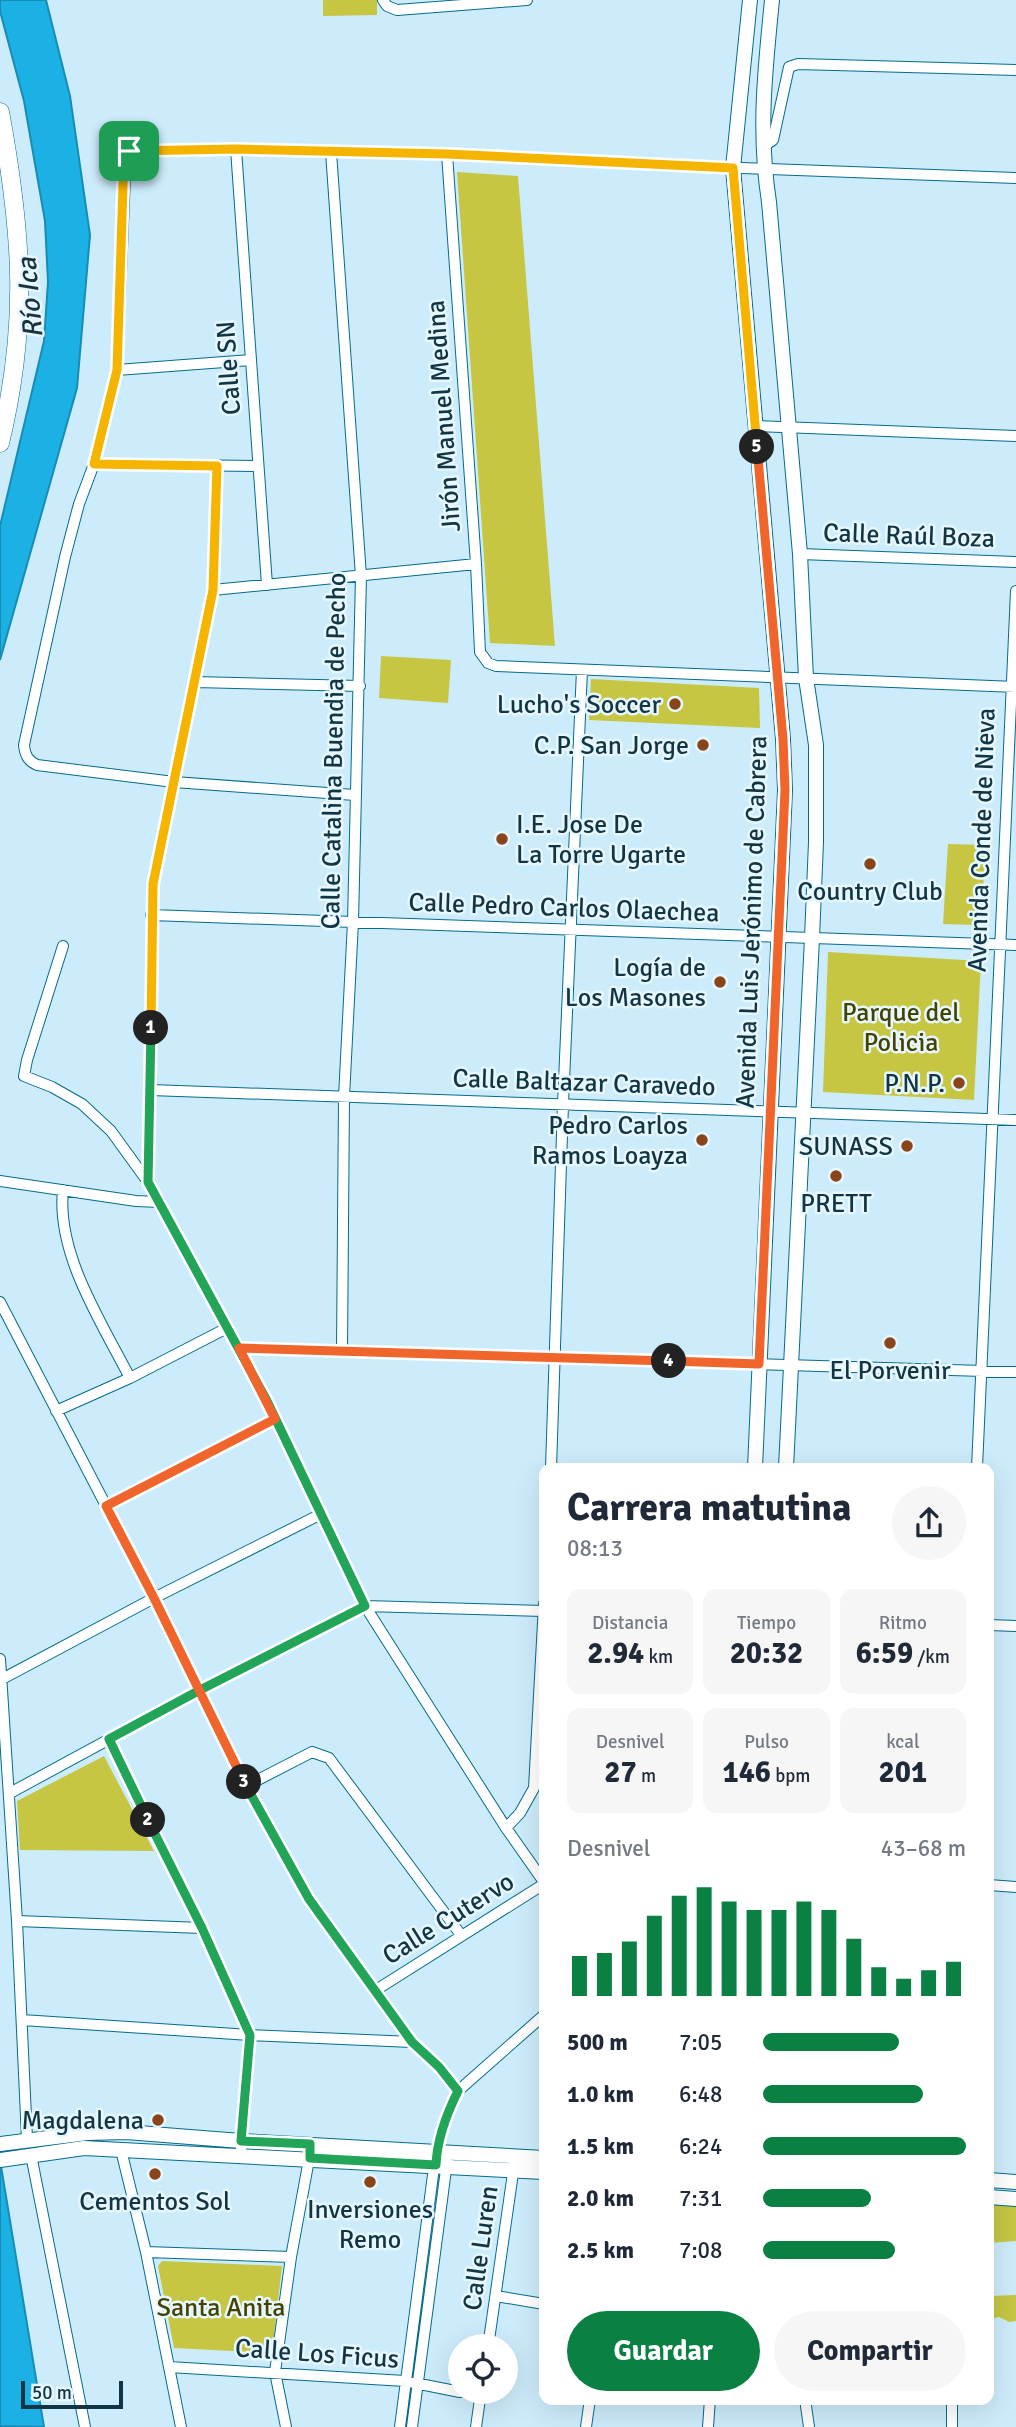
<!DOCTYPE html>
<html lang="es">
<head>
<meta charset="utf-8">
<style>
  body { margin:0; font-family:Signika,sans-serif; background:#f6f6f7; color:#1f2937; height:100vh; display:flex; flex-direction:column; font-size:26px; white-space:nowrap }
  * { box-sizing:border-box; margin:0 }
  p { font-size:23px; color:#747a83 }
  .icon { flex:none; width:38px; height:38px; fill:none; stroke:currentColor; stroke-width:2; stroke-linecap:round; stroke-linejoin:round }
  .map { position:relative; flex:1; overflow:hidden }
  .drawer { position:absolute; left:539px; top:1463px; width:455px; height:942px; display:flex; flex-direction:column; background:#fff; border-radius:14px; box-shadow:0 7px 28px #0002 }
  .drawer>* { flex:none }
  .controls { position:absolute; left:448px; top:2334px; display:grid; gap:14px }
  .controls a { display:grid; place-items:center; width:70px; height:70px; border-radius:50%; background:#fff; box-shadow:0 7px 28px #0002; font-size:35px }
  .scale { position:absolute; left:21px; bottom:18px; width:102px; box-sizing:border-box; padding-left:7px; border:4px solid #113544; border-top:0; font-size:19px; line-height:24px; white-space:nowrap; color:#113544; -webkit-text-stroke:5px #e7f7fe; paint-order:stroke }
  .pin { position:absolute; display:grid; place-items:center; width:60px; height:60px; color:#fff; margin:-30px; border-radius:14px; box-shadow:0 4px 10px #0006 }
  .km { position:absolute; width:35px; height:35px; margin:-18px; border-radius:50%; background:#222; color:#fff; font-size:19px; line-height:35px; text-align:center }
  .round { display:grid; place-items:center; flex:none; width:74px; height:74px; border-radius:37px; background:#f6f6f7 }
  .summary { display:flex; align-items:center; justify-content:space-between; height:119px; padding:0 28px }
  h1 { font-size:38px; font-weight:800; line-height:52px }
  .metrics { display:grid; grid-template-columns:repeat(3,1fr); gap:10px; height:119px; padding:7px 28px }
  .metrics div { display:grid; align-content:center; border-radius:14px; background:#f6f6f7; text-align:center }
  .metrics b { font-size:30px; font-weight:800 }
  .metrics small { font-size:19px; font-weight:400 }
  .metrics p { font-size:19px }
  .chart { height:196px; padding:14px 28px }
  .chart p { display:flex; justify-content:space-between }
  .chart svg { width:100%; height:126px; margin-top:7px; stroke:#0b8043; stroke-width:6 }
  .action { display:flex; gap:14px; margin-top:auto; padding:14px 28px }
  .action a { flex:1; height:80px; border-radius:42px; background:#0b8043; color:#fff; font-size:28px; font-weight:800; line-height:80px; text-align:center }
  .action a+a { background:#f6f6f7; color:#1f2937 }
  ul { padding:0 28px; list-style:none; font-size:23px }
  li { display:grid; grid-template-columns:112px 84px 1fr; align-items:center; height:52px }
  li i { height:18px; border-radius:9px; background:#0b8043 }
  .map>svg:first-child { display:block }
  .green { fill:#c6c643 }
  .water { fill:#1bb1e5; stroke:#188cb5; stroke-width:2 }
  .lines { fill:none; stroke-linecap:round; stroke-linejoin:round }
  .minor-casing { stroke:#046b8d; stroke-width:12 }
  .tertiary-casing { stroke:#046b8d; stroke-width:16 }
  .primary-casing { stroke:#046b8d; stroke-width:19 }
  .minor { stroke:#fff; stroke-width:10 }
  .tertiary { stroke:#fff; stroke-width:14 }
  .primary { stroke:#fff; stroke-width:18 }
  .split-1-casing { stroke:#fff; stroke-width:14 }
  .split-2-casing { stroke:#fff; stroke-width:14 }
  .split-3-casing { stroke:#fff; stroke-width:14 }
  .split-4-casing { stroke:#fff; stroke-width:14 }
  .split-5-casing { stroke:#fff; stroke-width:14 }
  .split-6-casing { stroke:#fff; stroke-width:14 }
  .split-1 { stroke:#f5b400; stroke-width:9 }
  .split-2 { stroke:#22a559; stroke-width:9 }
  .split-3 { stroke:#22a559; stroke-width:9 }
  .split-4 { stroke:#f0652b; stroke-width:9 }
  .split-5 { stroke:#f0652b; stroke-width:9 }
  .split-6 { stroke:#f5b400; stroke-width:9 }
  .poi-dot { fill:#89451a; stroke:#e7f7fe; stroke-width:2.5 }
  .labels { text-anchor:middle; stroke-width:5; stroke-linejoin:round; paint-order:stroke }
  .street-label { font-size:26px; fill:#113544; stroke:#e7f7fe }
  .poi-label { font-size:26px; fill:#113544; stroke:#e7f7fe; text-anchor:end }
  .park-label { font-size:26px; fill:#434200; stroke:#e7f7fe }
  .water-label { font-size:28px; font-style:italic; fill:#18333f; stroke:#e7f7fe }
</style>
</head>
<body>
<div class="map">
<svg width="1016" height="2427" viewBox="0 0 1016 2427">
  <rect width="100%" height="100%" fill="#cdecfb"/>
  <path class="green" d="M 323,0 L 377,0 L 377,15 L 323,16 Z
    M 457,172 L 518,176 L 555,646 L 490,643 Z
    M 381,656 L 451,660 L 448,703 L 379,698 Z
    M 591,679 L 759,688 L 760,728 L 589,720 Z
    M 948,844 L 985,845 L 982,921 L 977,925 L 943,924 Z
    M 828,952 L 981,961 L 974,1100 L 823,1092 Z
    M 104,1756 L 154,1851 L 20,1850 L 17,1801 Z
    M 989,2203 L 1016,2204 L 1016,2241 L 989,2243 Z
    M 162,2261 L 282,2266 L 272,2353 L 174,2348 L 158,2266 Z
    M 1016,2295 L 1016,2321 L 1009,2322 L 999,2317 L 989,2320 L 989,2296 Z"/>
  <path class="water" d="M 0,0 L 46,0 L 70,96 L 90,235 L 77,388 L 0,660 L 0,526 L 44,341 L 48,282 L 45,221 L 24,101 L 0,11 Z
    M 0,2160 L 44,2427 L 0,2426 Z"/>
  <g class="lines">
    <defs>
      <path id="minor" d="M 383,0 L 387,6 L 397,10 L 527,0
        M 763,147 L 773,140 L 789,67 L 798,64 L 1016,70
        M 236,149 L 267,585
        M 331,152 L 361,576 L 353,922 L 344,1097 L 342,1351
        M 447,154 L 476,564 L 480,652 L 488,663 L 496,666 L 1016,687
        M 117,370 L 251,360
        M 755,426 L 1016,436
        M 94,464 L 258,466
        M 800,554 L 1016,562
        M 213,590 L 476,564
        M 195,682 L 360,686
        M 355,795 L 174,782 L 37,765 C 28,761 25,755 24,745 L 65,557 L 79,504 L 94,464 L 117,370 L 126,152 L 236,149 L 447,154 L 741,168 L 1016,178
        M 151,915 L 1016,945
        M 63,946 L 27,1060 L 24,1076 L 52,1087 L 82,1104 L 111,1131 L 148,1182 L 267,1401 L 365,1606 L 506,1828 L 544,1882
        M 150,1090 L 1016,1120
        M 0,1181 L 136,1201 L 160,1202
        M 148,1182 L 153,885 L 213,590 L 217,466
        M 63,1190 C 56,1254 102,1323 130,1378
        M 0,1302 L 154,1598 L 246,1786 L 309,1899 L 412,2042 L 439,2067 L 458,2091
        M 239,1348 L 1016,1372
        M 56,1411 L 130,1378 L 227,1328
        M 551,1468 L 563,1104 L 582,670
        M 977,1468 L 1016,591
        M 106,1506 L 275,1419
        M 989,1625 L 1016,1626
        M 0,1659 L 17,1921 L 27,2139
        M 2,1679 L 154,1598 L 321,1514
        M 109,1739 L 202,1928 L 250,2035 L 241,2149
        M 246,1786 L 312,1752 L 329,1758 L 461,1935
        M 10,1793 L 200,1690 L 365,1606 L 544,1611
        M 506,1828 L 520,1813 L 534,1788 L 544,1604
        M 989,1885 L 1016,1887
        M 17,1921 L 202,1928
        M 376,1990 L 544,1884
        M 22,2020 L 250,2035 L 412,2042
        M 121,2150 L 146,2252 L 181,2427
        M 31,2155 L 85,2427
        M 146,2252 L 291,2257
        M 496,2296 L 544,2304
        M 488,2347 L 514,2166
        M 169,2367 L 405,2381 L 460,2392
        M 805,2399 L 809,2427
        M 952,2399 L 952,2427
        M 286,2427 L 275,2372 L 291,2257 L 310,2154
        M 400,2427 L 436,2152 L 448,2111 L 458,2091 L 544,2015
        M 412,2427 L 447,2162
        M 476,2427 L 481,2392
        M 586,2427 L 590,2399
        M 708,2427 L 710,2399"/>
      <path id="tertiary" d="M 750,0 L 733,168 L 783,739 L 785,790 L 755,1468
        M 772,0 C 765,71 758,131 769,202 L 800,554 L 806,678 L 816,745 L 816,842 L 812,938 L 786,1468
        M 0,2144 L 87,2133 L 126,2132 L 241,2141 L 544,2158
        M 0,2160 L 84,2148 L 544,2172
        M 989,2180 L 1016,2182
        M 989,2197 L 1016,2199"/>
      <path id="primary" d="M 0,112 C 22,231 29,324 0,443"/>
    </defs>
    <use href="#minor" class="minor-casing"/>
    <use href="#tertiary" class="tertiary-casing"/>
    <use href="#primary" class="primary-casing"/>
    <use href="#minor" class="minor"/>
    <use href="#tertiary" class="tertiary"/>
    <use href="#primary" class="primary"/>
  </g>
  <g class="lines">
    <defs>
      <path id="split-1" d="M 129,151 L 124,155 L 117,370 L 94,464 L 217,466 L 213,590 L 153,884 L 151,1028"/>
      <path id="split-2" d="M 148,1820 L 109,1739 L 200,1690 L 365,1606 L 267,1401 L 148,1182 L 151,1028"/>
      <path id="split-3" d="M 148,1820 L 202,1928 L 250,2035 L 241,2141 L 310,2144 L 310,2158 L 436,2165 C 437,2139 447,2113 458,2091 L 439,2067 L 412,2042 L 309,1899 L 244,1782"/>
      <path id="split-4" d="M 244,1782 L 154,1598 L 106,1506 L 275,1419 L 239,1348 L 669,1361"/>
      <path id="split-5" d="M 669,1361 L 759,1364 L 785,790 L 783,739 L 757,447"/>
      <path id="split-6" d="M 129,151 L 236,149 L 447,154 L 733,168 L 757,447"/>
    </defs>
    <use href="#split-1" class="split-1-casing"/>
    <use href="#split-2" class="split-2-casing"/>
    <use href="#split-3" class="split-3-casing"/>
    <use href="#split-4" class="split-4-casing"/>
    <use href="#split-5" class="split-5-casing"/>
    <use href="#split-6" class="split-6-casing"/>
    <use href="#split-1" class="split-1"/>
    <use href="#split-2" class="split-2"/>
    <use href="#split-3" class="split-3"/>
    <use href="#split-4" class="split-4"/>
    <use href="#split-5" class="split-5"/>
    <use href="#split-6" class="split-6"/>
  </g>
  <g class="poi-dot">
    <circle cx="675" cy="704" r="7"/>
    <circle cx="703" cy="745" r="7"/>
    <circle cx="502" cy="839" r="7"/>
    <circle cx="870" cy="864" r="7"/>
    <circle cx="720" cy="982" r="7"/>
    <circle cx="959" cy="1083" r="7"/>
    <circle cx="702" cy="1140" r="7"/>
    <circle cx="907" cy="1146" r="7"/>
    <circle cx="836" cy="1176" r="7"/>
    <circle cx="890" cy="1343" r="7"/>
    <circle cx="158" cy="2120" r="7"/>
    <circle cx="155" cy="2174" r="7"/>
    <circle cx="370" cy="2182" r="7"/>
  </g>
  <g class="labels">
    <g class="street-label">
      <text transform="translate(228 368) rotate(-94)" y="9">Calle SN</text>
      <text transform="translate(443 416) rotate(-94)" y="9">Jirón Manuel Medina</text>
      <text transform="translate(909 535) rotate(2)" y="9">Calle Raúl Boza</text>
      <text transform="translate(333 751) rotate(-89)" y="9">Calle Catalina Buendia de Pecho</text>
      <text transform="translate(981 840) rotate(-88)" y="9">Avenida Conde de Nieva</text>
      <text transform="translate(564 907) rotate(2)" y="9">Calle Pedro Carlos Olaechea</text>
      <text transform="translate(751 922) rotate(-88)" y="9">Avenida Luis Jerónimo de Cabrera</text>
      <text transform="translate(584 1082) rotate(2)" y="9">Calle Baltazar Caravedo</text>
      <text transform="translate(448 1918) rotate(-32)" y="9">Calle Cutervo</text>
      <text transform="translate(480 2248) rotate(-82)" y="9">Calle Luren</text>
      <text transform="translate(317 2353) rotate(4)" y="9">Calle Los Ficus</text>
    </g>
    <g class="poi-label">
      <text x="661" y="713">Lucho's Soccer</text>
      <text x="689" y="754">C.P. San Jorge</text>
      <text x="516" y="833" text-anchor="start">I.E. Jose De<tspan x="516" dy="30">La Torre Ugarte</tspan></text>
      <text x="870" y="900" text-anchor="middle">Country Club</text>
      <text x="706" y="976">Logía de<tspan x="706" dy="30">Los Masones</tspan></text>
      <text x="945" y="1092">P.N.P.</text>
      <text x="688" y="1134">Pedro Carlos<tspan x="688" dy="30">Ramos Loayza</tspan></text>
      <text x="893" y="1155">SUNASS</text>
      <text x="836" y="1212" text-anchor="middle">PRETT</text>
      <text x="890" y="1379" text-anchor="middle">El Porvenir</text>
      <text x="144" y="2129">Magdalena</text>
      <text x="155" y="2210" text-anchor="middle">Cementos Sol</text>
      <text x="370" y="2218" text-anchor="middle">Inversiones<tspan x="370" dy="30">Remo</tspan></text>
    </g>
    <g class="park-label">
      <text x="901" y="1021">Parque del<tspan x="901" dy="30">Policia</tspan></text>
      <text x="221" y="2316">Santa Anita</text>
    </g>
    <g class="water-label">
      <text transform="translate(29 298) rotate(-95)" y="10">Río Ica</text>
    </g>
  </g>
</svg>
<div class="controls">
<a><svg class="icon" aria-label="locate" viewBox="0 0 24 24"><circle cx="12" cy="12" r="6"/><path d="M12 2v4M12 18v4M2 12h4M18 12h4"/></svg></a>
</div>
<div class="scale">50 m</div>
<div class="pin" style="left:129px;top:151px;background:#1e9e55"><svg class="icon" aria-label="arrive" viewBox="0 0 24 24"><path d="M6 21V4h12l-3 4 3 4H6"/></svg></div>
<b class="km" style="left:151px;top:1028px">1</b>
<b class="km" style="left:148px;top:1820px">2</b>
<b class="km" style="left:244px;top:1782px">3</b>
<b class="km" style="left:669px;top:1361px">4</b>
<b class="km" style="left:757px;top:447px">5</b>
<section class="drawer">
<div class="summary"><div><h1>Carrera matutina</h1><p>08:13</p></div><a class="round"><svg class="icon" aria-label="share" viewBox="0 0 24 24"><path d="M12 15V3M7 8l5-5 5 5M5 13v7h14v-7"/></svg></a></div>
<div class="metrics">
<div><p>Distancia</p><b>2.94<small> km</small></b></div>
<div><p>Tiempo</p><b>20:32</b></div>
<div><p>Ritmo</p><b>6:59<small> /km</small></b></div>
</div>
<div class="metrics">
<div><p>Desnivel</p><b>27<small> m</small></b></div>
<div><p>Pulso</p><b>146<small> bpm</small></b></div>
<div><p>kcal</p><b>201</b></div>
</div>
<div class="chart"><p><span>Desnivel</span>43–68 m</p>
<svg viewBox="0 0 160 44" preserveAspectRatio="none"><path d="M5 44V30M15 44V29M25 44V25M35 44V16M45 44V9M55 44V6M65 44V11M75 44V14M85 44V14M95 44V11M105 44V14M115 44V24M125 44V34M135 44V38M145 44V35M155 44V32"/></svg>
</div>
<ul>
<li><b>500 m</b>7:05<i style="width:67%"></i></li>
<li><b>1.0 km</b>6:48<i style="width:79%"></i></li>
<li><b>1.5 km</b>6:24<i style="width:100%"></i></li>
<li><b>2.0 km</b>7:31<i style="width:53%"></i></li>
<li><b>2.5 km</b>7:08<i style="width:65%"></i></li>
</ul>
<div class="action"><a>Guardar</a><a>Compartir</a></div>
</section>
</div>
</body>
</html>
